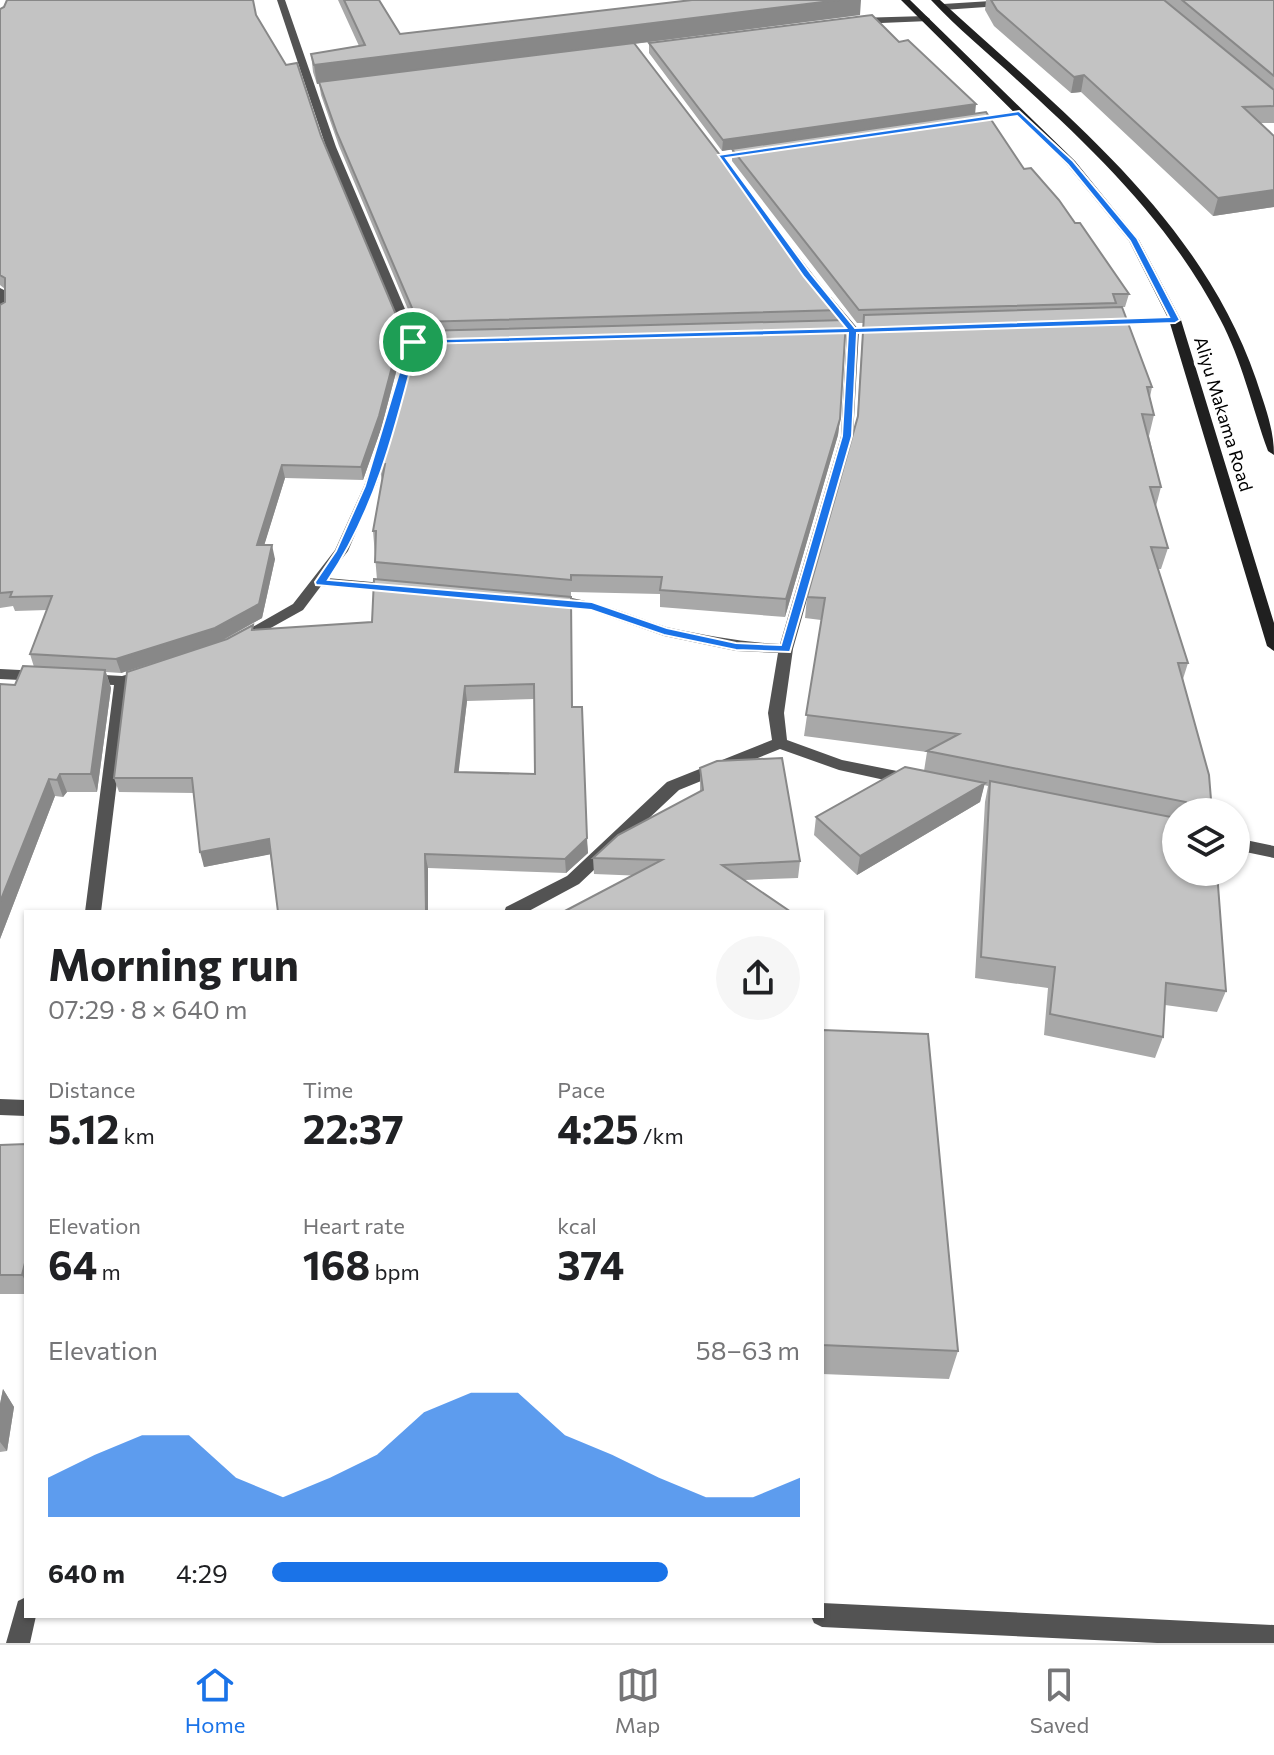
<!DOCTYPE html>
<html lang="en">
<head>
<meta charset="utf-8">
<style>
  body { margin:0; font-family:Commissioner,sans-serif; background:#f6f6f6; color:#202124; height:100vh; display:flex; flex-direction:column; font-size:30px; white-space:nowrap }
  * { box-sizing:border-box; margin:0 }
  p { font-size:26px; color:#757577 }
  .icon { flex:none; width:44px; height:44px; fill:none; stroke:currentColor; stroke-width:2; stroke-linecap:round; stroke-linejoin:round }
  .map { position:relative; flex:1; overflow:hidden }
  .details { position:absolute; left:24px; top:910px; width:800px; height:708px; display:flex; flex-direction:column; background:#fff; border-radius:0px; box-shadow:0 2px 6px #0004 }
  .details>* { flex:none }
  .controls { position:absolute; left:1162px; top:798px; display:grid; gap:16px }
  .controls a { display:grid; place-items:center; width:88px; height:88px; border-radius:50%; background:#fff; box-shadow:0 2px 6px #0004; font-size:40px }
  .pin { position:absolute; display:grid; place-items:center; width:68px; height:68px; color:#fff; margin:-34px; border:4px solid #fff; border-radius:50%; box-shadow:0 2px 8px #0007 }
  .round { display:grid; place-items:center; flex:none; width:84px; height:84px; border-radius:42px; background:#f6f6f6 }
  .head { display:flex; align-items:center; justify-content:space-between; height:136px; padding:0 24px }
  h1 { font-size:44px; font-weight:700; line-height:60px }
  .stats { display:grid; grid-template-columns:repeat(3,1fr); gap:12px; height:136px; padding:8px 24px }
  .stats div { display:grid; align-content:center }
  .stats b { font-size:40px; font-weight:700 }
  .stats small { font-size:22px; font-weight:400 }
  .stats p { font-size:22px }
  .chart { height:224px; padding:16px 24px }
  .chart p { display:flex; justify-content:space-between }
  .chart svg { width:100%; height:144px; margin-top:8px; fill:#1a73e8; opacity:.7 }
  ul { padding:0 24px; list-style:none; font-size:26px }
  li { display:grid; grid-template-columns:128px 96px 1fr; align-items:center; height:60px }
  li i { height:20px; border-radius:10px; background:#1a73e8 }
  .menu { display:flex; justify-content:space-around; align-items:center; height:112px; border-top:2px solid #e0e0e0; background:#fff; font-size:22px; color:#757577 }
  .menu a { display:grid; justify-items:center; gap:4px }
  .menu .active { color:#1a73e8 }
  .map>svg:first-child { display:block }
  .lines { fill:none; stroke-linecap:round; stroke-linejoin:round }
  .street { fill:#535353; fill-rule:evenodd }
  .secondary { fill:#202020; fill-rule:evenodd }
  .wall { fill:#a8a8a8; fill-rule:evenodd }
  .shaded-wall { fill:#888 }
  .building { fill:#c3c3c3; stroke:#888; stroke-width:2; fill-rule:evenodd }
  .route { fill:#1a73e8; stroke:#fff; stroke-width:2; fill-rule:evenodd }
  .labels { text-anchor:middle; stroke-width:7; stroke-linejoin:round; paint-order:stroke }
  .far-street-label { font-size:18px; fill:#000; stroke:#fff }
</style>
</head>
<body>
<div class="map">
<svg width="1274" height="1643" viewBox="0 0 1274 1643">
  <rect width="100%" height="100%" fill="#fff"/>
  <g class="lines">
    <path class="street" d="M 277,0 L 285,0 L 336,147 L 419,342 L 396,430 L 376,486 L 348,551 L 327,578 L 394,584 L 401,588 L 394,592 L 321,586 L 303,610 L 240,645 L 235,643 L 233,640 L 235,637 L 293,604 L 335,550 L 364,486 L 384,430 L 407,342 L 326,147 Z
      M 1007,0 L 1047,0 L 1043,3 L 943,10 L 939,7 L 943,4 Z
      M 926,16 L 930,19 L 929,21 L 857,24 L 853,21 L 857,18 Z
      M 1019,110 L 1024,113 L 1022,115 L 972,123 L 967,120 Z
      M 0,288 L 6,291 L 6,315 L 0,318 Z
      M 823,297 L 831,297 L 859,330 L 853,436 L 793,649 L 784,713 L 787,740 L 842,760 L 912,774 L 920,780 L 912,786 L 839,770 L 780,749 L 679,790 L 579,884 L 527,912 L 504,912 L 506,907 L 567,876 L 667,782 L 772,740 L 768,713 L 778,653 L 736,651 L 664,636 L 590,610 L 549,606 L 542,602 C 563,584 645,622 671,628 C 708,636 743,642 780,644 L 841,436 L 847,330 L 823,301 Z
      M 1175,317 L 1179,318 L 1179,322 L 1106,325 L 1100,322 L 1106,319 Z
      M 0,669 L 40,671 L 47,676 L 40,681 L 0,679 Z
      M 147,669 L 152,671 L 154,674 L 152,677 L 129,684 L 101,912 L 85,912 L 114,685 L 87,684 L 80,679 L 87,674 L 122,676 Z
      M 1236,838 L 1274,846 L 1274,858 L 1236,850 Z
      M 0,1099 L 26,1100 L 26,1116 L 0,1115 Z
      M 26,1597 L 26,1616 L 36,1616 L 30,1643 L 6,1643 L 18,1601 Z
      M 822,1603 L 1274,1625 L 1274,1643 L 1157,1643 L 822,1627 L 814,1623 L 811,1616 L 822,1616 Z"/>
    <path class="secondary" d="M 901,0 L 910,0 L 1075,161 L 1139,240 L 1181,320 L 1274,623 L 1274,651 L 1267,646 L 1169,320 L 1129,241 L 1067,165 Z
      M 931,0 L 940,0 C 1061,111 1200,217 1256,379 C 1264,404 1274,428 1274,455 L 1268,451 C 1252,407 1242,360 1220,319 C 1171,224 1094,150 1016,79 C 988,53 957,28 931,0 Z"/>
  </g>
  <path class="wall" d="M 338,0 L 379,0 L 400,34 L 860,15 L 634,44 L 839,310 L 838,320 L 840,419 L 838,435 L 785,617 L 660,607 L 660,594 L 571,592 L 572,707 L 588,853 L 566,873 L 428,868 L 428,912 L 278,912 L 270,854 L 204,867 L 194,793 L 119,792 L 114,778 L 198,649 L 121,673 L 106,672 L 111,688 L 97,792 L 67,792 L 63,797 L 55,796 L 0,939 L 15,685 L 34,667 L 30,654 L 47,610 L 15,611 L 13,606 L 0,608 L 0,305 L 5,302 L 5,289 L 0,285 L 0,9 L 256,15 L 321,136 L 404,342 L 381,429 L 363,480 L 285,478 L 264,545 L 275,559 L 262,618 L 220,642 L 254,630 L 372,622 L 377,580 L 373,531 L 382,481 L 379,464 L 418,333 L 339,146 L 321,95 L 319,83 L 317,84 L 313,72 L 311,54 L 359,46 ZM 534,699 L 535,774 L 458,772 L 467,701 Z
    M 986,0 L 1274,0 L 1274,123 L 1260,123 L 1274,136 L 1274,207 L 1213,216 L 1081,92 L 1071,93 L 994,26 L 985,10 Z
    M 649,43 L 975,114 L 1024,169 L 1075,223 L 1129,294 L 1125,307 L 1115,307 L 1152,387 L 1150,397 L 1154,415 L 1149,436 L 1161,487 L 1156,506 L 1168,548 L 1161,569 L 1158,569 L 1188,663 L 1183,679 L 1212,812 L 1176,812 L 1176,872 L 1226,991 L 1217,1012 L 1165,1005 L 1163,1037 L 1155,1058 L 1044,1035 L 1048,988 L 975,978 L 985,802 L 988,786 L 984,785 L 980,802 L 857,875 L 814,835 L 816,817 L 924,771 L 927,752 L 804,736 L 821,620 L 805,618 L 807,597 L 857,421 L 863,323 L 857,323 L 732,161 L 732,149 L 722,151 L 649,53 Z
    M 700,768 L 800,861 L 798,878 L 745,880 L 594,874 L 593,858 L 700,792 Z
    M 822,1030 L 958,1351 L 949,1379 L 822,1374 Z
    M 26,1144 L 26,1294 L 0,1294 L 0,1145 Z
    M 3,1389 L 14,1407 L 7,1451 L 0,1452 L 0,1404 Z"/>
  <path class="shaded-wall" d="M 839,0 L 861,0 L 860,15 L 317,84 L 314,65 Z
    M 1084,75 L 1081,92 L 1071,93 L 1074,77 Z
    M 976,104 L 975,115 L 722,151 L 723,140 Z
    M 1274,190 L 1274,207 L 1213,216 L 1218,198 Z
    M 402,329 L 404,342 L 381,429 L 363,480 L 361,467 Z
    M 840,419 L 838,435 L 785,617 L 786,599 Z
    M 282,465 L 285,478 L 260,559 L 257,545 Z
    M 272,545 L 275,559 L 262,618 L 219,642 L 121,673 L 116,659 Z
    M 105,670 L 111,688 L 97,792 L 91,774 Z
    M 465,686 L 467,701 L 457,786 L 455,772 Z
    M 60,774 L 67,792 L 63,797 L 57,780 Z
    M 49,779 L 55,796 L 0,939 L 0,902 Z
    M 985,783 L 980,802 L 857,875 L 860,856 Z
    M 587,838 L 588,853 L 566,873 L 565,859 Z
    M 269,839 L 272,854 L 204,867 L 200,852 Z
    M 425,854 L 428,868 L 428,912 L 426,912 Z
    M 26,1259 L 26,1282 L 22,1275 Z
    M 3,1389 L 14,1407 L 7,1451 L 0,1442 L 0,1404 Z"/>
  <path class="building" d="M 7,0 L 253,0 L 256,15 L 286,65 L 297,63 L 321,136 L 402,329 L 379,416 L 361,467 L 282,465 L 257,545 L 272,545 L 259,604 L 215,628 L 116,659 L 30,654 L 52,596 L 10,597 L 12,592 L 0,593 L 0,305 L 5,302 L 5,278 L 0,275 L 0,9 L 4,7 Z
    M 344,0 L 379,0 L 400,34 L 692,0 L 839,0 L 314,65 L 311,54 L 365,45 Z
    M 991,0 L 1164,0 L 1274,90 L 1274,106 L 1243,107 L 1274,136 L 1274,190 L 1218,198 L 1084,75 L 1074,77 L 997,10 Z
    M 1182,0 L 1274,0 L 1274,76 Z
    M 872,15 L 899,42 L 908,40 L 976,104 L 723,140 L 649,43 Z
    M 634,43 L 839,310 L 418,322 L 337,133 L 319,82 Z
    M 986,112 L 1024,169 L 1031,168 L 1059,200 L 1075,223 L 1080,223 L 1129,294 L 1113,294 L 1116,303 L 859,310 L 732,149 Z
    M 1122,307 L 1152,387 L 1147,387 L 1154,415 L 1142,414 L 1161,487 L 1150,487 L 1168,548 L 1151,547 L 1188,663 L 1178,663 L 1209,775 L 1212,812 L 1187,812 L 1186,802 L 927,751 L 959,734 L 806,715 L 825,598 L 807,597 L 858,416 L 864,315 Z
    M 846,320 L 840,419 L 786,599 L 660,590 L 662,577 L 571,575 L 571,580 L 375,562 L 376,531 L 373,531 L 385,464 L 379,464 L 419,331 Z
    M 374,579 L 571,597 L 572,707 L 582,707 L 587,838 L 565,859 L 425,854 L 426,912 L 278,912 L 269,839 L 200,852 L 192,778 L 114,778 L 127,672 L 227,639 L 253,625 L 252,630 L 372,622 ZM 534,684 L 535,774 L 455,772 L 465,686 Z
    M 23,666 L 105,670 L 91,774 L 60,774 L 57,780 L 49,779 L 0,902 L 0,684 L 15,685 Z
    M 782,758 L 800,861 L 722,865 L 791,912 L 563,912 L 662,860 L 593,858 L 618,835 L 703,790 L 700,768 L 717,761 Z
    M 905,767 L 985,783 L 860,856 L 816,817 Z
    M 990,781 L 1176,818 L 1176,872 L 1217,872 L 1226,991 L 1166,983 L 1163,1037 L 1050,1014 L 1055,967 L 981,957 Z
    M 822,1030 L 928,1034 L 958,1351 L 822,1345 Z
    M 26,1144 L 26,1259 L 22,1275 L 0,1275 L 0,1145 Z"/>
  <path class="route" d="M 1019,111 L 1073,161 L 1137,238 L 1180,320 L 1175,323 L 857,333 L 852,436 L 790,652 L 736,650 L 664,635 L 591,610 L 316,585 L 315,582 L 336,551 L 365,486 L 409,340 L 846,328 L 804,277 L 718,155 ZM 1017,116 L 1068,165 L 1130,241 L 1169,317 L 855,328 L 811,274 L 726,158 ZM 848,333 L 842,436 L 781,645 L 736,643 L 667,628 L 592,602 L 328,580 C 376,509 396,426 417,344 Z"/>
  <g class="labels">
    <g class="far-street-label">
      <text transform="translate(1223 414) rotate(73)" y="6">Aliyu Makama Road</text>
    </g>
  </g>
</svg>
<div class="controls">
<a><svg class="icon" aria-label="layers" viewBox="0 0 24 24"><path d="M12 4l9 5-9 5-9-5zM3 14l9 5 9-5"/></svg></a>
</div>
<div class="pin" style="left:413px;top:342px;background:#1e9e55"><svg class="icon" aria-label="arrive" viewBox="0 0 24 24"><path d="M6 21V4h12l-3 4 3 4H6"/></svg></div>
<section class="details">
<div class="head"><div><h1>Morning run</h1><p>07:29 · 8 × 640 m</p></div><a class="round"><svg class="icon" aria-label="share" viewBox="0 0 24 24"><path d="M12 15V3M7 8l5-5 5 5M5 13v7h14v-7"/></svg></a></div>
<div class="stats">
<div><p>Distance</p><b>5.12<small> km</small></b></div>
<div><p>Time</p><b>22:37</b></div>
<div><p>Pace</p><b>4:25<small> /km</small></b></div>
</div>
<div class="stats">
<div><p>Elevation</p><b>64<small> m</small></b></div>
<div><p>Heart rate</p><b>168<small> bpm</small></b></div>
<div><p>kcal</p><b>374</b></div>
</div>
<div class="chart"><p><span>Elevation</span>58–63 m</p>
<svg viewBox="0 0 160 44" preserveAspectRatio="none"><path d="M0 44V32L10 25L20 19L30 19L40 32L50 38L60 32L70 25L80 12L90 6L100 6L110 19L120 25L130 32L140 38L150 38L160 32V44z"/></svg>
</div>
<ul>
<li><b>640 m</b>4:29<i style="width:75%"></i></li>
</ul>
</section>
</div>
<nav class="menu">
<a class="active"><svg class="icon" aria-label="home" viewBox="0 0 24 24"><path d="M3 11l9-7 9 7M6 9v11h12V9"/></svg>Home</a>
<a><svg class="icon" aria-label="map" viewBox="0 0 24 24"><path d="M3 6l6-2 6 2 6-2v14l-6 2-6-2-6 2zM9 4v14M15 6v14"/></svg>Map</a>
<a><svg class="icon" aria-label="saved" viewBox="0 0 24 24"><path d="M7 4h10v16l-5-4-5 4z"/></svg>Saved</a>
</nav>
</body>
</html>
